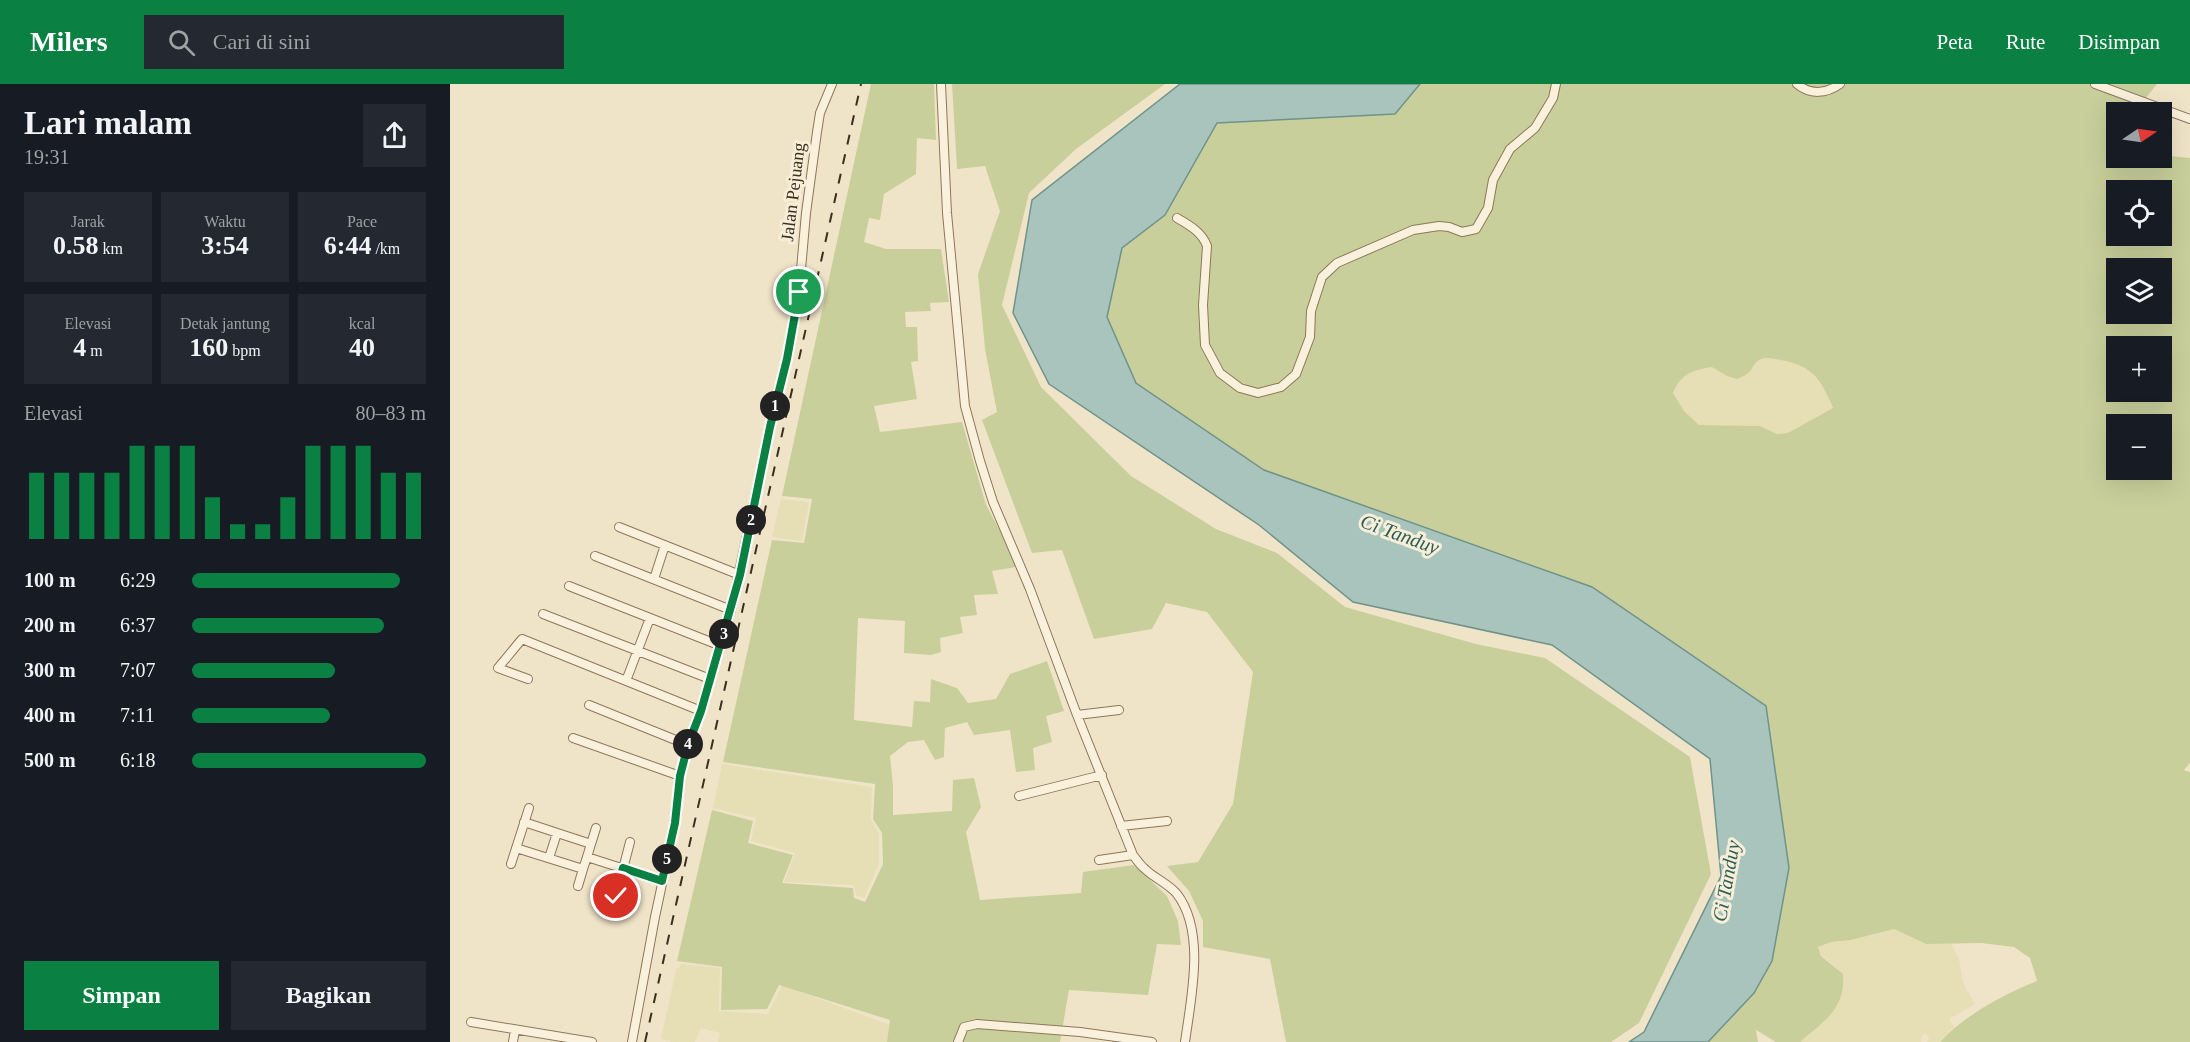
<!DOCTYPE html>
<html lang="id">
<head>
<meta charset="utf-8">
<style>
  body { margin:0; font-family:Georgia,serif; background:#242831; color:#f1f3f6; height:100vh; display:flex; flex-direction:column; font-size:22px; white-space:nowrap }
  * { box-sizing:border-box; margin:0 }
  p { font-size:20px; color:#9ea1a6 }
  .icon { flex:none; width:33px; height:33px; fill:none; stroke:currentColor; stroke-width:2; stroke-linecap:round; stroke-linejoin:round }
  .map { position:relative; flex:1; overflow:hidden }
  .sheet { display:flex; flex-direction:column; background:#171b24; width:450px }
  .sheet>* { flex:none }
  .needle { width:39px; rotate:77deg }
  .buttons { position:absolute; left:1656px; top:18px; display:grid; gap:12px }
  .buttons a { display:grid; place-items:center; width:66px; height:66px; border-radius:0px; background:#171b24; box-shadow:0 6px 24px #0002; font-size:30px }
  .pin { position:absolute; display:grid; place-items:center; width:51px; height:51px; color:#fff; margin:-26px; border:3px solid #fff; border-radius:50%; box-shadow:0 2px 6px #0007 }
  .km { position:absolute; width:30px; height:30px; margin:-15px; border-radius:50%; background:#222; color:#fff; font-size:16px; line-height:30px; text-align:center }
  .round { display:grid; place-items:center; flex:none; width:63px; height:63px; border-radius:0px; background:#242831 }
  .headline { display:flex; align-items:center; justify-content:space-between; height:102px; padding:0 24px }
  h1 { font-size:33px; font-weight:700; line-height:45px }
  .figures { display:grid; grid-template-columns:repeat(3,1fr); gap:9px; height:102px; padding:6px 24px }
  .figures div { display:grid; align-content:center; border-radius:0px; background:#242831; text-align:center }
  .figures b { font-size:26px; font-weight:700 }
  .figures small { font-size:16px; font-weight:400 }
  .figures p { font-size:16px }
  .chart { height:168px; padding:12px 24px }
  .chart p { display:flex; justify-content:space-between }
  .chart svg { width:100%; height:108px; margin-top:6px; stroke:#0b8043; stroke-width:6 }
  .primary-button { display:flex; gap:12px; margin-top:auto; padding:12px 24px }
  .primary-button a { flex:1; height:69px; border-radius:0px; background:#0b8043; color:#fff; font-size:24px; font-weight:700; line-height:69px; text-align:center }
  .primary-button a+a { background:#242831; color:#f1f3f6 }
  ul { padding:0 24px; list-style:none; font-size:20px }
  li { display:grid; grid-template-columns:96px 72px 1fr; align-items:center; height:45px }
  li i { height:15px; border-radius:8px; background:#0b8043 }
  header { display:flex; align-items:center; gap:36px; box-sizing:border-box; height:84px; padding:0 30px; background:#0b8043; color:#fff }
  header strong { font-size:28px }
  nav { display:flex; gap:33px; margin-inline-start:auto; font-size:21px }
  .search { width:420px; height:54px; background:#242831; display:flex; align-items:center; gap:15px; box-sizing:border-box; padding:0 21px; border-radius:0px; color:#9ea1a6; font-size:22px }
  main { display:flex; flex:1; min-height:0 }
  .map>svg:first-child { display:block }
  .farmland { fill:#e6deb5 }
  .green { fill:#c9cf9b; fill-rule:evenodd }
  .water { fill:#a9c4bc; stroke:#6f938a; stroke-width:1.5 }
  .lines { fill:none; stroke-linecap:round; stroke-linejoin:round }
  .minor-casing { stroke:#8d765c; stroke-width:10 }
  .minor { stroke:#faf1dc; stroke-width:8 }
  .rail { stroke:#3d2e20; stroke-width:2; stroke-dasharray:10 10; stroke-linecap:butt }
  .route-casing { stroke:#fff; stroke-width:12 }
  .route { stroke:#0b8043; stroke-width:8 }
  .labels { text-anchor:middle; stroke-width:6; stroke-linejoin:round; paint-order:stroke }
  .street-label { font-size:18px; fill:#3d2e20; stroke:#f7eed8 }
  .water-label { font-size:20px; font-style:italic; fill:#2f5d5a; stroke:#f7eed8 }
</style>
</head>
<body>
<header>
<strong>Milers</strong>
<div class="search"><svg class="icon" aria-label="search" viewBox="0 0 24 24"><circle cx="10" cy="10" r="6"/><path d="M15 15l6 6"/></svg>Cari di sini</div>
<nav><a>Peta</a><a>Rute</a><a>Disimpan</a></nav>
</header>
<main>
<section class="sheet">
<div class="headline"><div><h1>Lari malam</h1><p>19:31</p></div><a class="round"><svg class="icon" aria-label="share" viewBox="0 0 24 24"><path d="M12 15V3M7 8l5-5 5 5M5 13v7h14v-7"/></svg></a></div>
<div class="figures">
<div><p>Jarak</p><b>0.58<small> km</small></b></div>
<div><p>Waktu</p><b>3:54</b></div>
<div><p>Pace</p><b>6:44<small> /km</small></b></div>
</div>
<div class="figures">
<div><p>Elevasi</p><b>4<small> m</small></b></div>
<div><p>Detak jantung</p><b>160<small> bpm</small></b></div>
<div><p>kcal</p><b>40</b></div>
</div>
<div class="chart"><p><span>Elevasi</span>80–83 m</p>
<svg viewBox="0 0 160 44" preserveAspectRatio="none"><path d="M5 44V17M15 44V17M25 44V17M35 44V17M45 44V6M55 44V6M65 44V6M75 44V27M85 44V38M95 44V38M105 44V27M115 44V6M125 44V6M135 44V6M145 44V17M155 44V17"/></svg>
</div>
<ul>
<li><b>100 m</b>6:29<i style="width:89%"></i></li>
<li><b>200 m</b>6:37<i style="width:82%"></i></li>
<li><b>300 m</b>7:07<i style="width:61%"></i></li>
<li><b>400 m</b>7:11<i style="width:59%"></i></li>
<li><b>500 m</b>6:18<i style="width:100%"></i></li>
</ul>
<div class="primary-button"><a>Simpan</a><a>Bagikan</a></div>
</section>
<div class="map">
<svg width="1740" height="958" viewBox="0 0 1740 958">
  <rect width="100%" height="100%" fill="#f0e4c8"/>
  <path class="farmland" d="M 1316,274 L 1340,276 L 1359,286 L 1375,306 L 1383,325 L 1338,349 L 1327,350 L 1310,342 L 1249,341 L 1234,327 L 1223,309 L 1228,297 L 1241,287 L 1262,282 L 1277,292 L 1308,276 Z
    M 331,415 L 359,418 L 352,457 L 322,453 Z
    M 272,680 L 422,703 L 421,736 L 429,749 L 429,780 L 414,814 L 406,811 L 403,801 L 334,798 L 345,769 L 301,757 L 306,734 L 263,724 Z
    M 1444,845 L 1476,860 L 1501,859 L 1509,875 L 1513,899 L 1525,920 L 1499,935 L 1504,943 L 1489,958 L 1477,958 L 1479,954 L 1475,949 L 1471,953 L 1471,958 L 1350,958 L 1377,934 L 1388,885 L 1371,871 L 1368,863 L 1381,858 L 1401,856 Z
    M 232,880 L 270,884 L 269,927 L 318,930 L 332,901 L 440,941 L 437,958 L 268,958 L 270,949 L 251,944 L 245,958 L 224,958 L 211,955 L 226,886 Z"/>
  <path class="green" d="M 421,0 L 484,0 L 486,56 L 467,54 L 466,90 L 434,110 L 430,136 L 419,134 L 414,158 L 436,165 L 491,165 L 499,218 L 480,219 L 481,227 L 455,228 L 456,243 L 467,243 L 468,277 L 461,278 L 467,315 L 424,322 L 430,348 L 512,338 L 536,421 L 553,452 L 566,483 L 542,487 L 548,510 L 524,511 L 527,531 L 510,533 L 513,549 L 490,554 L 491,568 L 481,571 L 454,569 L 455,537 L 408,534 L 404,636 L 462,643 L 464,617 L 480,618 L 481,595 L 507,604 L 518,619 L 546,615 L 560,590 L 597,577 L 614,627 L 596,632 L 602,658 L 583,664 L 585,686 L 566,688 L 560,646 L 524,651 L 517,638 L 495,644 L 494,673 L 485,676 L 474,656 L 458,658 L 440,672 L 443,702 L 443,731 L 502,727 L 503,696 L 524,694 L 531,723 L 516,748 L 530,816 L 631,809 L 633,788 L 684,781 L 717,812 L 728,837 L 731,861 L 707,860 L 698,911 L 619,906 L 610,958 L 437,958 L 440,936 L 329,901 L 317,925 L 271,926 L 272,883 L 227,877 L 262,726 L 303,737 L 298,759 L 343,771 L 332,799 L 403,804 L 404,814 L 415,818 L 433,780 L 432,749 L 423,735 L 425,700 L 273,678 L 322,456 L 354,459 L 362,415 L 332,412 Z
    M 502,0 L 715,0 L 626,65 L 579,109 L 552,221 L 591,303 L 681,392 L 766,445 L 827,469 L 895,523 L 1026,560 L 1095,574 L 1240,673 L 1261,790 L 1189,939 L 1161,958 L 836,958 L 820,875 L 753,863 L 753,837 L 739,807 L 717,782 L 748,778 L 783,720 L 803,588 L 757,528 L 716,519 L 702,545 L 644,555 L 612,466 L 582,469 L 532,336 L 547,328 L 535,265 L 528,190 L 550,127 L 535,82 L 507,85 Z
    M 970,0 L 1707,0 L 1688,24 L 1688,28 L 1666,28 L 1666,74 L 1712,74 L 1712,53 L 1719,54 L 1720,72 L 1740,74 L 1740,679 L 1734,686 L 1740,688 L 1740,958 L 1490,958 C 1515,931 1552,911 1587,897 L 1580,874 L 1564,863 L 1531,859 L 1476,860 L 1444,845 L 1401,856 L 1381,858 L 1368,863 L 1371,872 L 1393,890 C 1396,925 1373,938 1350,958 L 1326,958 L 1306,946 L 1308,958 L 1258,958 L 1304,909 L 1322,877 L 1339,784 L 1316,622 L 1142,503 L 814,386 L 686,299 L 657,233 L 672,164 L 715,131 L 767,39 L 945,30 ZM 1666,106 L 1712,106 L 1712,152 L 1666,152 ZM 1666,184 L 1712,184 L 1712,230 L 1666,230 ZM 1666,262 L 1712,262 L 1712,308 L 1666,308 ZM 1316,274 C 1356,278 1368,287 1383,324 L 1338,349 L 1327,350 L 1310,342 L 1249,341 L 1234,327 L 1223,309 C 1231,290 1242,286 1262,283 L 1277,292 L 1287,295 C 1292,293 1298,290 1301,286 C 1306,278 1306,276 1316,274 ZM 1666,340 L 1712,340 L 1712,386 L 1666,386 Z"/>
  <path class="water" d="M 730,0 L 970,0 L 945,30 L 767,39 L 715,131 L 672,164 L 657,233 L 686,299 L 814,386 L 1142,503 L 1316,622 L 1339,784 L 1322,877 L 1304,909 L 1258,958 L 1179,958 L 1194,948 L 1271,792 L 1260,675 L 1102,561 L 903,518 L 809,441 L 599,300 L 563,229 L 582,116 Z"/>
  <g class="lines">
    <defs>
      <path id="minor" d="M 491,0 L 497,129 L 515,322 L 530,377 L 543,418 L 580,505 L 627,631 L 683,771 C 687,776 690,781 695,785 C 704,794 719,800 727,810 C 756,848 741,914 735,958
        M 1347,0 C 1360,11 1376,10 1390,0
        M 1645,0 L 1740,35
        M 727,134 C 739,141 752,148 757,162 L 753,221 L 755,261 L 770,289 L 790,304 L 808,309 L 831,303 L 846,290 L 860,253 L 861,227 L 872,193 L 887,179 L 963,146 L 989,142 L 999,143 L 1012,148 L 1026,145 L 1038,124 L 1043,96 L 1060,65 L 1085,44 L 1103,14 L 1106,0
        M 169,443 L 290,491
        M 145,472 L 281,526
        M 204,495 L 215,461
        M 119,502 L 271,562
        M 93,530 L 260,595
        M 78,595 L 48,584 L 72,555 L 251,627
        M 176,597 L 200,534
        M 139,621 L 238,661
        M 627,631 L 669,626
        M 123,654 L 230,692
        M 569,712 L 652,691
        M 74,738 L 141,760 L 137,773
        M 671,742 L 717,737
        M 141,760 L 146,744
        M 66,764 L 133,785 L 137,773 L 212,797
        M 99,774 L 107,749
        M 649,776 L 683,771
        M 61,780 L 79,724
        M 128,802 L 133,785
        M 166,812 L 180,758
        M 21,938 L 142,958
        M 63,958 L 65,946
        M 182,958 L 205,833 L 225,739 L 230,692 L 238,661 L 251,627 L 281,526 L 320,343 L 337,275 L 349,208 L 356,129 L 367,48 L 370,29 L 382,0
        M 508,958 L 514,943 L 527,940 L 630,948 L 702,958"/>
    </defs>
    <use href="#minor" class="minor-casing"/>
    <use href="#minor" class="minor"/>
    <path class="rail" d="M 195,958 L 411,0"/>
  </g>
  <g class="lines">
    <defs>
      <path id="route" d="M 166,812 L 173,784 L 212,797 L 225,739 L 230,692 L 238,661 L 251,627 L 290,491 L 320,343 L 337,275 L 349,208"/>
    </defs>
    <use href="#route" class="route-casing"/>
    <use href="#route" class="route"/>
  </g>
  <g class="labels">
    <g class="street-label">
      <text transform="translate(343 108) rotate(-83)" y="6">Jalan Pejuang</text>
    </g>
    <g class="water-label">
      <text transform="translate(950 450) rotate(20)" y="7">Ci Tanduy</text>
      <text transform="translate(1276 797) rotate(-80)" y="7">Ci Tanduy</text>
    </g>
  </g>
</svg>
<div class="buttons">
<a><svg class="needle" viewBox="-14 -14 28 28"><path d="M0-13l5 13h-10z" fill="#e53935"/><path d="M0 13l5-13h-10z" fill="#9ea1a6"/></svg></a>
<a><svg class="icon" aria-label="locate" viewBox="0 0 24 24"><circle cx="12" cy="12" r="6"/><path d="M12 2v4M12 18v4M2 12h4M18 12h4"/></svg></a>
<a><svg class="icon" aria-label="layers" viewBox="0 0 24 24"><path d="M12 4l9 5-9 5-9-5zM3 14l9 5 9-5"/></svg></a>
<a>+</a>
<a>−</a>
</div>
<div class="pin" style="left:349px;top:208px;background:#1e9e55"><svg class="icon" aria-label="arrive" viewBox="0 0 24 24"><path d="M6 21V4h12l-3 4 3 4H6"/></svg></div>
<div class="pin" style="left:166px;top:812px;background:#d93025"><svg class="icon" aria-label="check" viewBox="0 0 24 24"><path d="M5 12l5 5 9-10"/></svg></div>
<b class="km" style="left:325px;top:322px">1</b>
<b class="km" style="left:301px;top:436px">2</b>
<b class="km" style="left:274px;top:550px">3</b>
<b class="km" style="left:238px;top:660px">4</b>
<b class="km" style="left:217px;top:775px">5</b>
</div>
</main>
</body>
</html>
